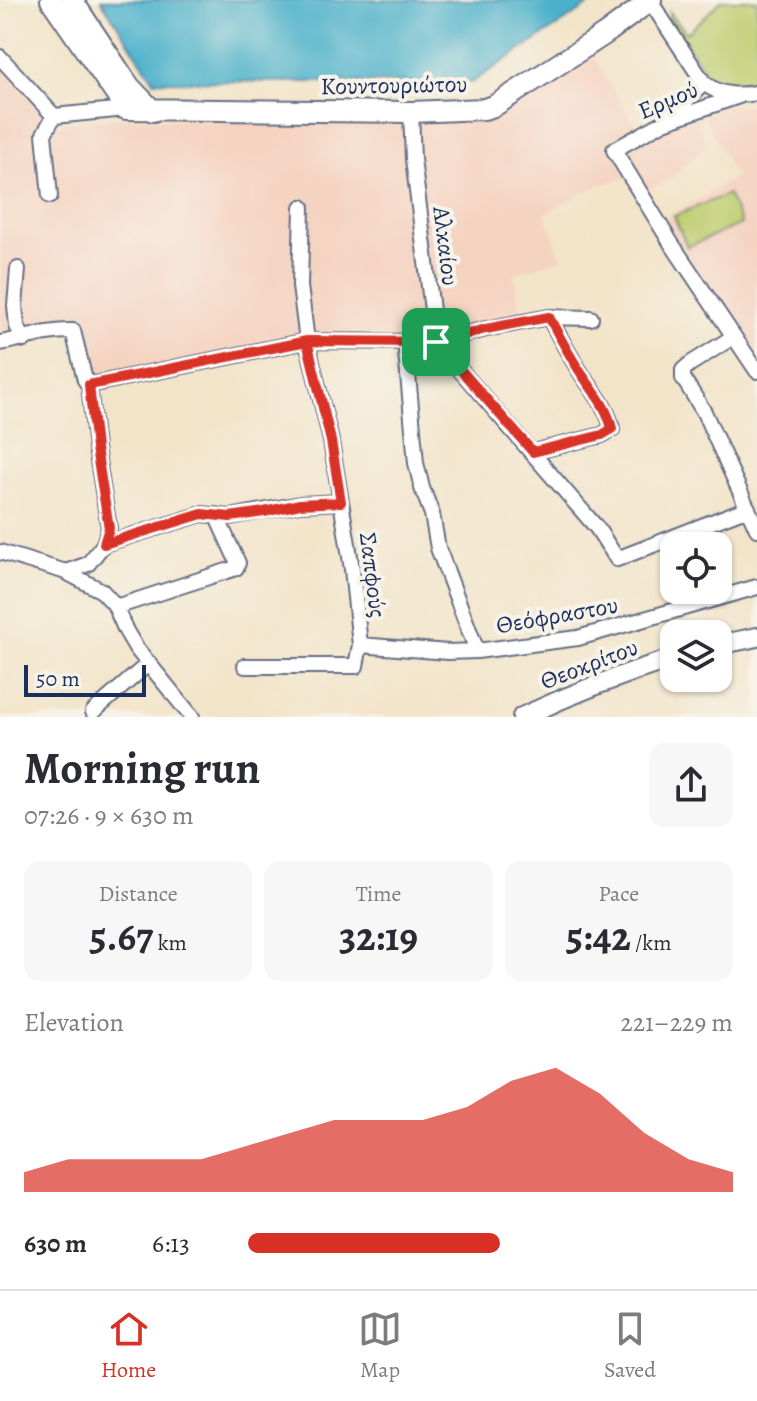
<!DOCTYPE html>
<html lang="en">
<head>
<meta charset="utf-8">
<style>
  body { margin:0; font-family:Alegreya,serif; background:#f7f7f7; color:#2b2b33; height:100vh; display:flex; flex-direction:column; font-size:30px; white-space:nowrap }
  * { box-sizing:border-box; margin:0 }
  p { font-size:26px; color:#7c7c81 }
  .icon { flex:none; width:44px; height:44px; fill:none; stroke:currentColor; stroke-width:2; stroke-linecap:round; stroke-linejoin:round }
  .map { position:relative; height:717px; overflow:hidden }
  .sheet { display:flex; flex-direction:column; background:#fff; flex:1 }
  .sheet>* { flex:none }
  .fabs { position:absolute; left:660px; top:532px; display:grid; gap:16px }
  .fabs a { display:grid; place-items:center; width:72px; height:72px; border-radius:16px; background:#fff; box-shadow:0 2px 6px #0004; font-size:40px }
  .scale { position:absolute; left:24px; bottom:20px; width:122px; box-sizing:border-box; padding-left:8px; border:4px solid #1b2f5e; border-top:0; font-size:22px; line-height:28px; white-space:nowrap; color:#1b2f5e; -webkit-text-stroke:6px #f7f3e8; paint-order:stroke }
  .pin { position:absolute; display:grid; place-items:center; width:68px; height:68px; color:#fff; margin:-34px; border-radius:16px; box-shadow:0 4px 12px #0006 }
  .round { display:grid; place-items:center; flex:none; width:84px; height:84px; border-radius:16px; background:#f7f7f7 }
  .head { display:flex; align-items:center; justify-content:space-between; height:136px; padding:0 24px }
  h1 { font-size:44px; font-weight:700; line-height:60px }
  .figures { display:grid; grid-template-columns:repeat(3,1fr); gap:12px; height:136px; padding:8px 24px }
  .figures div { display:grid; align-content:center; border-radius:16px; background:#f7f7f7; text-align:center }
  .figures b { font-size:40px; font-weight:700 }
  .figures small { font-size:22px; font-weight:400 }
  .figures p { font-size:22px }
  .chart { height:224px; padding:16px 24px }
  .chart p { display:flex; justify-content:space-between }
  .chart svg { width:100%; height:144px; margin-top:8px; fill:#d93025; opacity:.7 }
  ul { padding:0 24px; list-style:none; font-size:26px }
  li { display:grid; grid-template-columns:128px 96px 1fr; align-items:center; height:60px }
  li i { height:20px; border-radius:10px; background:#d93025 }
  .tabs { display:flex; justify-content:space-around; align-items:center; height:112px; border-top:2px solid #e1e1e2; background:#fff; font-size:22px; color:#7c7c81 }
  .tabs a { display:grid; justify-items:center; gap:4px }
  .tabs .active { color:#d93025 }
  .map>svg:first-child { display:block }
  .built { fill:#f5d3c1 }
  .green { fill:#becd6f; stroke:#6c7e66; stroke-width:2 }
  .water { fill:#4cb1cb; stroke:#347094; stroke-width:2 }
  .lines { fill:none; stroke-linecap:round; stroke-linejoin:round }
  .street-casing { stroke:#666e83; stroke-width:18 }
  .secondary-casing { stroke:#666e83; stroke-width:22 }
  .primary-casing { stroke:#666e83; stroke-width:24 }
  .street { stroke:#fff; stroke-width:14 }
  .secondary { stroke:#fff; stroke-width:18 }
  .primary { stroke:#fff; stroke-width:20 }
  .route-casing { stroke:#fff; stroke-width:16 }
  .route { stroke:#d93025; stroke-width:10 }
  .labels { text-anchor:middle; stroke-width:8; stroke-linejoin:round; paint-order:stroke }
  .street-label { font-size:24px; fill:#1b2f5e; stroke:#f7f3e8 }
</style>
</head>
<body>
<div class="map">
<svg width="757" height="717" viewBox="0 0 757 717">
  <rect width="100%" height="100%" fill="#f7f3e8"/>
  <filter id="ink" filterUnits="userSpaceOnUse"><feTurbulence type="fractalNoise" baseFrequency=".0125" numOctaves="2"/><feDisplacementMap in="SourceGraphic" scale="16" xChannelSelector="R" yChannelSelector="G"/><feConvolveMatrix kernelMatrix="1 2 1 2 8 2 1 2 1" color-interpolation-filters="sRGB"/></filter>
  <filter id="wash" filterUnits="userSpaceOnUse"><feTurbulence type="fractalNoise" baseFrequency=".006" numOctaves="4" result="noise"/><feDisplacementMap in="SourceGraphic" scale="32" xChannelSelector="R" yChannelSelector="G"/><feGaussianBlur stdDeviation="1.8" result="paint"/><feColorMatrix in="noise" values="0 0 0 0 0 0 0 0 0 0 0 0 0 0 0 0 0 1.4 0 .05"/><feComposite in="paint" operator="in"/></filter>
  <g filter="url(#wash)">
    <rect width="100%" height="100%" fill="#f2e4c9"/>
    <path class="built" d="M 592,55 L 642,137 L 698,114 L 706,147 L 669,179 L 638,196 L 626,178 L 599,185 L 545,213 L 562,259 L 514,274 L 522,318 L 431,338 L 343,337 L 90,381 L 74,328 L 0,341 L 0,62 L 50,125 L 118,118 L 408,125 L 477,119 Z
      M 757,104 L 757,359 L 663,220 L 736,177 L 703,115 L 717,107 Z"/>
    <path class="green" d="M 722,0 L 757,0 L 757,80 L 736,83 L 722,83 L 709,78 L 669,17 L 669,12 L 687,33 Z
      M 728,194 L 741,224 L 687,247 L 674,216 Z"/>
    <path class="water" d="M 101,0 L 597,0 L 471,83 L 154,81 Z"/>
  </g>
  <g filter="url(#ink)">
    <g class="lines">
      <defs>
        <path id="street" d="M 650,1 L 704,83 C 720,96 738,96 757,93
          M 0,57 L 54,116 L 126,109
          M 742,95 L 664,122 L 614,150 L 671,243 L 757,371
          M 411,112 L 413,159 L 436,342 L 597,528 L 617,559 L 748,508
          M 667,119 L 704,83
          M 50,196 L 44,134 L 54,116
          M 18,269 L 15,306 L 17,326 L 24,340
          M 733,337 L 690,364 L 683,370 L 683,378 L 704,412 L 757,529
          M 405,341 L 416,463 L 422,488 L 432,514 L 438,548 L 477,651
          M 0,343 C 24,339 48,330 73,331 L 85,380 L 89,385 L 96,448 L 109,528 L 104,544
          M 89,385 L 307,341 L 436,342 L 486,329 L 549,317 L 591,318
          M 533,452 L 602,435 L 612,429 C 608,408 593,391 581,373 C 569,355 559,336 549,317
          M 0,552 L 66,572 L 102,591 L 114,604 L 126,631 L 136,648 L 192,717
          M 66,572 L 88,564 L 104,544 L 202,514 L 230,517 L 300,504 L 341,502
          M 116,607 L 236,568 L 238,563 L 216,515
          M 360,645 L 448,652 L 477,651 L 578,638 L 757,587
          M 245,666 L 356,666 L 360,645 L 352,569 L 331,441 L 307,341 L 300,286 L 302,207
          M 93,712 L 149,663"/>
        <path id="secondary" d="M 718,645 L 757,637
          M 522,717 C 571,694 622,674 674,658"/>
        <path id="primary" d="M 51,0 L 126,109 L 411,112 L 484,109 L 494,106 L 605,34 L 651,0
          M 72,0 L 129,86 L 153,111"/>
      </defs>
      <use href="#street" class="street-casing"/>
      <use href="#secondary" class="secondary-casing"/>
      <use href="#primary" class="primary-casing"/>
      <use href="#street" class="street"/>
      <use href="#secondary" class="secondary"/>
      <use href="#primary" class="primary"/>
    </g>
  </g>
  <g class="lines" filter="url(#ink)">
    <defs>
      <path id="route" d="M 436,342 L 307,341 L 331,441 L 341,502 L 300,504 L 264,512 L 230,517 L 202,514 L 104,544 L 109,528 L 96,448 L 89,385 L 307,341 L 436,342 L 533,452 L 602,435 L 612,429 C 608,408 593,391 581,373 C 569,355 559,336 549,317 L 486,329 L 436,342"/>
    </defs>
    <use href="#route" class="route-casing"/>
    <use href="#route" class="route"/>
  </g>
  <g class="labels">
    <g class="street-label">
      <text transform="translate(394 85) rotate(-1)" y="8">Κουντουριώτου</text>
      <text transform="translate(668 100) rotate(-23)" y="8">Ερμού</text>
      <text transform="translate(446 246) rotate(83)" y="8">Αλκαίου</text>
      <text transform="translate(373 575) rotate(83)" y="8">Σαπφούς</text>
      <text transform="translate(557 615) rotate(-10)" y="8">Θεόφραστου</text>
      <text transform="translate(589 664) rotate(-21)" y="8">Θεοκρίτου</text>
    </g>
  </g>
</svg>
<div class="fabs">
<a><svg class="icon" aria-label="locate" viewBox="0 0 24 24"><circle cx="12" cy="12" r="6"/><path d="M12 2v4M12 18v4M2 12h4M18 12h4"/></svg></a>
<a><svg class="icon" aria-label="layers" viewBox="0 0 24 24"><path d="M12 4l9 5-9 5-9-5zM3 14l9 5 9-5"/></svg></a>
</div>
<div class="scale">50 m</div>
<div class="pin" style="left:436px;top:342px;background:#1e9e55"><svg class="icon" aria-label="arrive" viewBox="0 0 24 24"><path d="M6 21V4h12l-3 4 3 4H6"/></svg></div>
</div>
<section class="sheet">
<div class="head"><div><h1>Morning run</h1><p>07:26 · 9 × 630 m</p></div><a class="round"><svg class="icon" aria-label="share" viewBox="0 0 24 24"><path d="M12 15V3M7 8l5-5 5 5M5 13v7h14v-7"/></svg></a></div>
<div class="figures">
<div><p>Distance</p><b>5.67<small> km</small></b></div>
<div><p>Time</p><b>32:19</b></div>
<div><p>Pace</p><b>5:42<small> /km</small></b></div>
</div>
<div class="chart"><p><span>Elevation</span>221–229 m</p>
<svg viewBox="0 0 160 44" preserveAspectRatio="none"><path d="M0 44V38L10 34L20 34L30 34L40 34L50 30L60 26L70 22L80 22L90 22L100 18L110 10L120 6L130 14L140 26L150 34L160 38V44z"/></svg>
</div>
<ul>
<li><b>630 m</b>6:13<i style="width:52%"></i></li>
</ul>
</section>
<nav class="tabs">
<a class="active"><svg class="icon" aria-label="home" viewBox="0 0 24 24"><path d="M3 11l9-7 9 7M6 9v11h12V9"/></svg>Home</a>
<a><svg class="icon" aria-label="map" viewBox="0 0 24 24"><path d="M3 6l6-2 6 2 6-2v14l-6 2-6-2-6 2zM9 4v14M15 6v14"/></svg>Map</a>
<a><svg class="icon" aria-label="saved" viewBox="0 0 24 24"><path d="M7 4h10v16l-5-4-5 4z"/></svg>Saved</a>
</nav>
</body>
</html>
